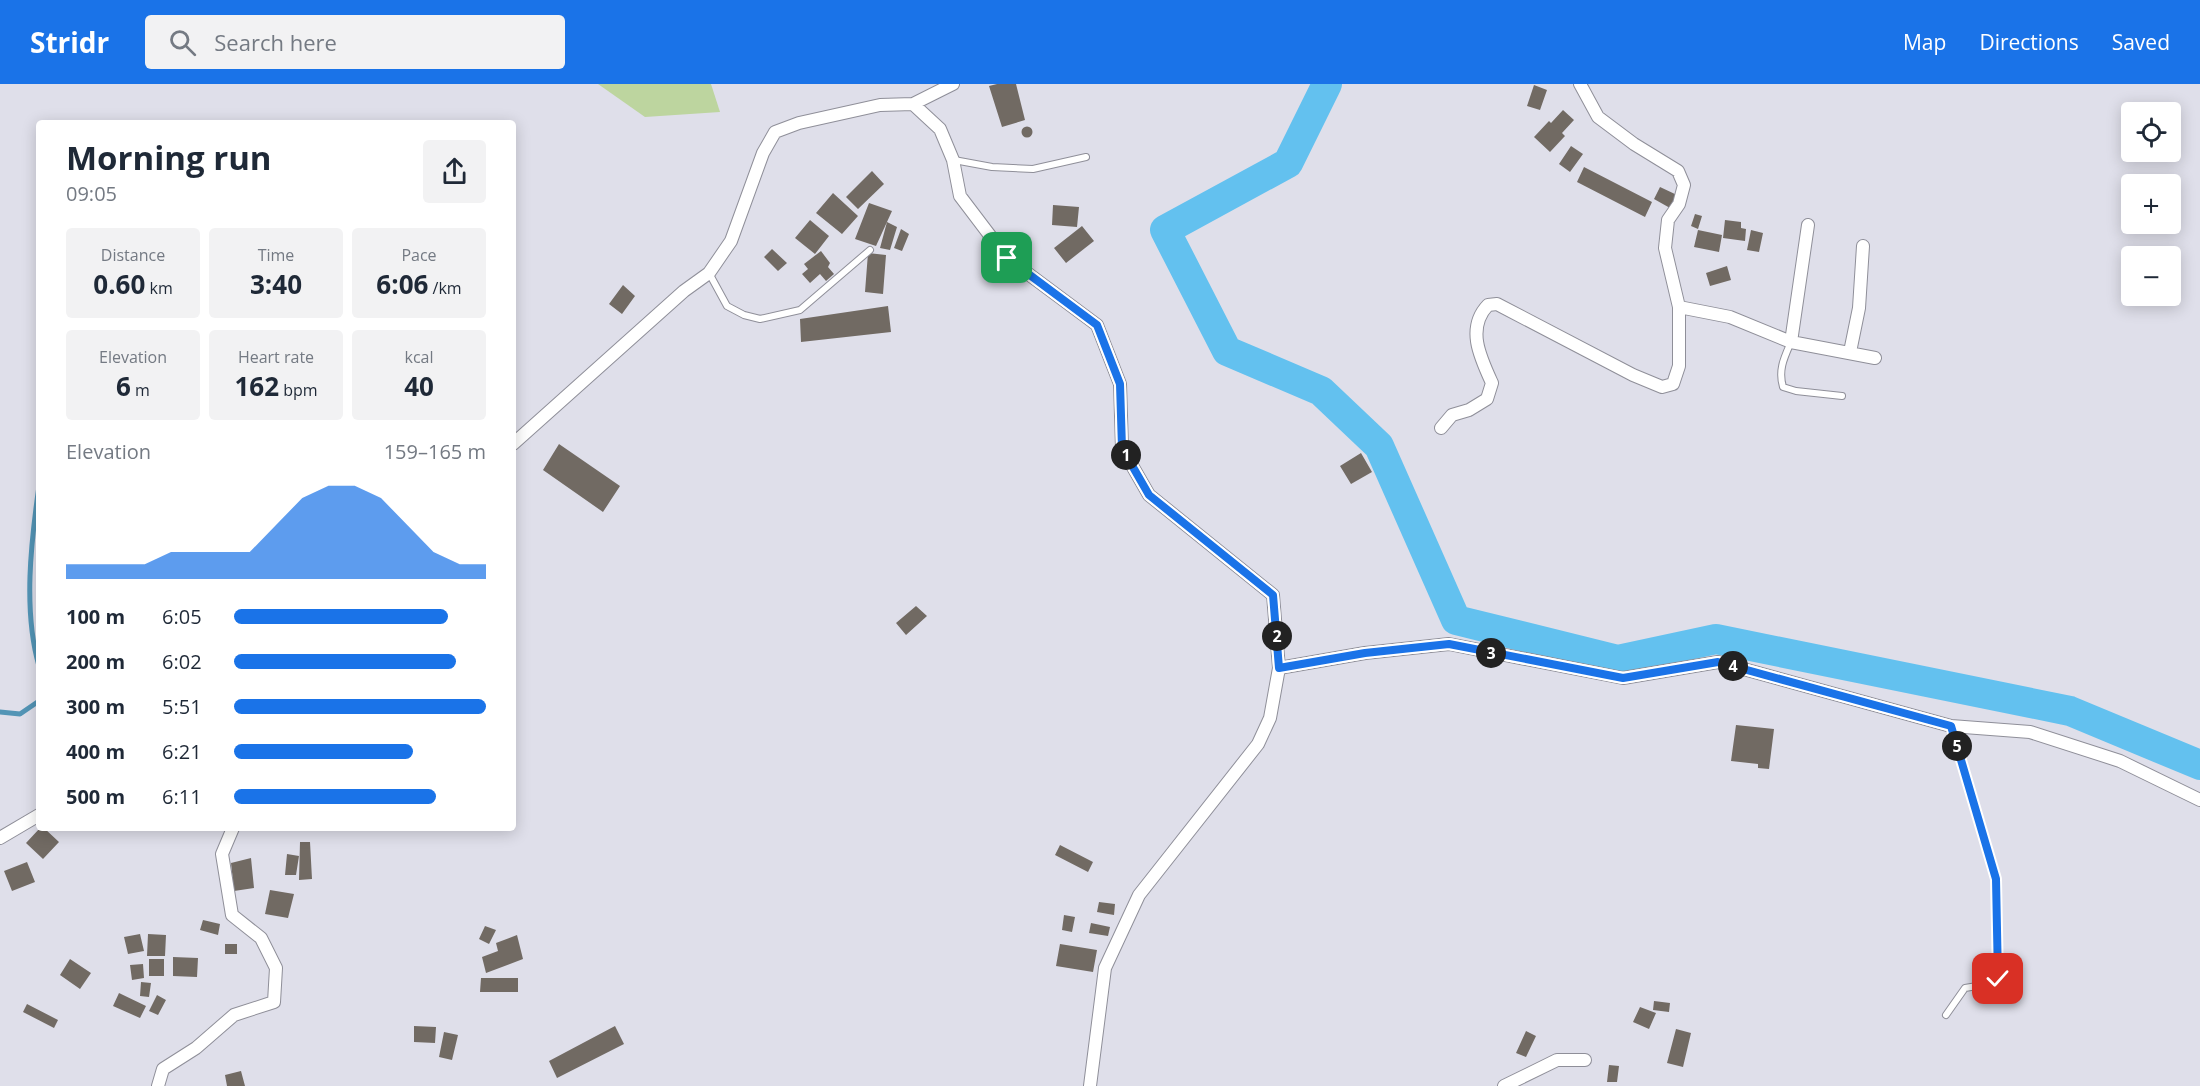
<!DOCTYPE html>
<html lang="en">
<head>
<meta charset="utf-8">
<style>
  body { margin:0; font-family:"Open Sans",sans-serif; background:#f2f2f3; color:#1f2937; height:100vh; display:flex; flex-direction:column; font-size:22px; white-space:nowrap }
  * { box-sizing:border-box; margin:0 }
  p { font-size:20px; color:#747a83 }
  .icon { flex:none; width:33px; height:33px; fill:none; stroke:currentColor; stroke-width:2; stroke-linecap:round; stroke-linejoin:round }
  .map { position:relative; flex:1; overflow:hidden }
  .sheet { position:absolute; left:36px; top:36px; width:480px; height:711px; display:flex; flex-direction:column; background:#fff; border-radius:6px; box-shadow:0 3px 15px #0003 }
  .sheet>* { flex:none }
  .buttons { position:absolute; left:2121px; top:18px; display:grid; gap:12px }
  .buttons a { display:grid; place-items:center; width:60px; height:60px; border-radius:6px; background:#fff; box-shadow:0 3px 15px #0003; font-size:30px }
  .pin { position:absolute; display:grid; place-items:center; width:51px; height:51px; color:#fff; margin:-26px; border-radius:12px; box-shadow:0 3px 9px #0006 }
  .km { position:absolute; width:30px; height:30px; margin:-15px; border-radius:50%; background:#222; color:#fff; font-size:16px; line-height:30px; text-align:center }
  .round { display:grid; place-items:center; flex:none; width:63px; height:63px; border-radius:6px; background:#f2f2f3 }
  .headline { display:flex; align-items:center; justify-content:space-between; height:102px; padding:0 30px }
  h1 { font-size:33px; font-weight:700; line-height:45px }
  .metrics { display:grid; grid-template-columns:repeat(3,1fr); gap:9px; height:102px; padding:6px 30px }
  .metrics div { display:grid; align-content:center; border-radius:6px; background:#f2f2f3; text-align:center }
  .metrics b { font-size:26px; font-weight:700 }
  .metrics small { font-size:16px; font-weight:400 }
  .metrics p { font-size:16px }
  .chart { height:168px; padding:12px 30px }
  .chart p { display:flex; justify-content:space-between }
  .chart svg { width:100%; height:108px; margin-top:6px; fill:#1a73e8; opacity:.7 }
  ul { padding:0 30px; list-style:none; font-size:20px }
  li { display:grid; grid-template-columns:96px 72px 1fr; align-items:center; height:45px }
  li i { height:15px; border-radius:8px; background:#1a73e8 }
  header { display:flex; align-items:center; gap:36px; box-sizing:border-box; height:84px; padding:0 30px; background:#1a73e8; color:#fff }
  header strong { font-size:28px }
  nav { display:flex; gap:33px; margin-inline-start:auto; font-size:21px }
  .search { width:420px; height:54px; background:#f2f2f3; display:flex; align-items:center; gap:15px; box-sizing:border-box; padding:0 21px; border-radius:6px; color:#747a83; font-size:22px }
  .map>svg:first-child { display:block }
  .green { fill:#bdd59f }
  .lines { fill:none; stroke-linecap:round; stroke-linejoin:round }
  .stream { stroke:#5395b6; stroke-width:5 }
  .river { stroke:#63c1ef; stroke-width:30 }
  .building { fill:#716a63 }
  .service-casing { stroke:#8f8f99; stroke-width:8 }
  .minor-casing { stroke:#8f8f99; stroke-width:14 }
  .service { stroke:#fff; stroke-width:6 }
  .minor { stroke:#fff; stroke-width:12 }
  .route-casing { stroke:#fff; stroke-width:12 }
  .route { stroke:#1a73e8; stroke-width:8 }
</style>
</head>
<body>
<header>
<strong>Stridr</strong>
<div class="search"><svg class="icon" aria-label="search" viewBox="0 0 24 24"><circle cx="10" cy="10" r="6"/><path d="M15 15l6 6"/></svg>Search here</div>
<nav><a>Map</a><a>Directions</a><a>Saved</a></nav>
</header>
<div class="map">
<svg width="2200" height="1002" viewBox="0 0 2200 1002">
  <rect width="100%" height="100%" fill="#dfdfea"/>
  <path class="green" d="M 598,0 L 711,0 L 720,28 L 645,33 Z"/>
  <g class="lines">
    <path class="stream" d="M 39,402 C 31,458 23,527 39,582
      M 0,628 L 20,630 L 39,617"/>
    <path class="river" d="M 1327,0 L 1288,79 L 1165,146 L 1227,267 L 1321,307 L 1379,362 L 1456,536 L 1618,576 L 1716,555 L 2070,627 L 2200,681"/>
  </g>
  <path class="building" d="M 997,0 L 1016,0 L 1025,36 L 1002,43 L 989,2 Z
    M 1534,1 L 1547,6 L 1540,26 L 1527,22 Z
    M 1563,26 L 1574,36 L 1562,49 L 1565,52 L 1550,68 L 1534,53 L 1549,37 L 1551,39 Z
    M1021.5 48a5.5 5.5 0 1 1 11 0a5.5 5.5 0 1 1-11 0Z
    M 1571,62 L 1583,70 L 1570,88 L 1559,80 Z
    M 1584,83 L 1652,118 L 1645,133 L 1577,98 Z
    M 872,87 L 884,100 L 858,125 L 846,113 Z
    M 1660,103 L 1677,111 L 1670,124 L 1654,115 Z
    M 833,109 L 858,132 L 842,150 L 816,129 Z
    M 869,119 L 892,127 L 876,162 L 855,155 Z
    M 1053,121 L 1079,123 L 1077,143 L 1052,141 Z
    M 1695,130 L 1702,132 L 1698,145 L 1691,142 Z
    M 810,136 L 829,152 L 815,170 L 795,154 Z
    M 1725,136 L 1741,138 L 1741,144 L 1746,145 L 1745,157 L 1723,154 Z
    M 887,138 L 897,143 L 890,166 L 880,164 Z
    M 1082,142 L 1094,157 L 1066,179 L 1054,164 Z
    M 901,145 L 909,150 L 902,167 L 894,164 Z
    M 1698,146 L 1722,151 L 1719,168 L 1694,163 Z
    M 1751,146 L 1763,149 L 1759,168 L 1747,166 Z
    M 772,165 L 787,179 L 778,187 L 764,173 Z
    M 821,167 L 830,179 L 828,183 L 834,190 L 826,197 L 820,190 L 810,199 L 802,190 L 808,185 L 804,180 Z
    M 868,169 L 886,171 L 883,210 L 865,208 Z
    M 1727,182 L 1731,196 L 1710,202 L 1706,189 Z
    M 623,201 L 635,212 L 622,230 L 609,220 Z
    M 888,222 L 891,248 L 801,258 L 800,235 Z
    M 559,360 L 620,402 L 603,428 L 543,386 Z
    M 1361,369 L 1372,388 L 1351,400 L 1340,382 Z
    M 916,522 L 927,532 L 906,551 L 896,539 Z
    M 1736,641 L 1774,645 L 1769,685 L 1758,684 L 1758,680 L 1731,677 Z
    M 40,744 L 44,744 L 59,758 L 43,775 L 26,759 Z
    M 300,758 L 310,758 L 312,795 L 299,796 Z
    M 1060,761 L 1093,778 L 1088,788 L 1055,771 Z
    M 287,770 L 299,772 L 296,791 L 285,791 Z
    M 251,774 L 254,804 L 234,807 L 231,779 Z
    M 27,778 L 35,798 L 12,807 L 4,787 Z
    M 270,806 L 294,810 L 288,834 L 265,830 Z
    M 1099,818 L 1115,820 L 1114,831 L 1097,828 Z
    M 1064,831 L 1075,833 L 1072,848 L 1062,846 Z
    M 203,836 L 220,840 L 218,851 L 200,846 Z
    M 1091,839 L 1110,843 L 1108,852 L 1089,849 Z
    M 485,842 L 496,846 L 489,860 L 479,855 Z
    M 140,850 L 144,867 L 128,870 L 124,853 Z
    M 148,850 L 166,851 L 165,872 L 147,872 Z
    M 517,851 L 523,875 L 486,889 L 482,873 L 498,867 L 496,859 Z
    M 225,860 L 237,860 L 237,870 L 225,870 Z
    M 1060,860 L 1097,866 L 1093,888 L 1056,882 Z
    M 173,873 L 198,874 L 197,893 L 173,892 Z
    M 70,875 L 91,889 L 80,905 L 60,891 Z
    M 149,875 L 164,875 L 164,892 L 149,892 Z
    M 143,880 L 144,894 L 132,896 L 130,881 Z
    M 481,894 L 518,894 L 518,908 L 480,908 Z
    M 141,898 L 151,899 L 149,913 L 140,912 Z
    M 119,909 L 146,922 L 140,934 L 113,922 Z
    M 157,911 L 166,916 L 158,931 L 149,927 Z
    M 1654,917 L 1670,919 L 1669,928 L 1653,926 Z
    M 27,920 L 58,936 L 54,944 L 23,928 Z
    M 1640,923 L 1656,929 L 1649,945 L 1633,938 Z
    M 414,942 L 436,943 L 435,959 L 414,958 Z
    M 615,942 L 624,960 L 557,994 L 549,977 Z
    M 1676,945 L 1691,949 L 1683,983 L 1667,979 Z
    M 1526,947 L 1536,952 L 1526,973 L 1516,969 Z
    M 444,948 L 458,951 L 452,976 L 439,973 Z
    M 1609,981 L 1619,982 L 1617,998 L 1607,998 Z
    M 241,987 L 245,1002 L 227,1002 L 225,991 Z"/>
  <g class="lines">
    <defs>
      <path id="service" d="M 954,76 L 992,83 L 1033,85 L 1086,73
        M 709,189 L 727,222 L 744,231 L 760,235 L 800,226 L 870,166
        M 1791,258 C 1784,274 1778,286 1783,303 L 1796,307 L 1842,312
        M 1946,931 L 1965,904 L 1989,900 L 1998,895 L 1996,795 L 1951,642"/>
      <path id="minor" d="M 913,20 L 940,45 L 953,76 L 960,112 L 1007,174 L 1097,241 L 1120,300 L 1122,364 L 1149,411 L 1273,511 L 1279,584 L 1365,569 L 1449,560 L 1623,594 L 1718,578 L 1951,642 L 2030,648 L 2120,677 L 2200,716
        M 1679,223 L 1730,233 L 1791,258 L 1875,274
        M 1791,258 L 1808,141
        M 1850,268 L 1859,224 L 1863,162
        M 1441,344 L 1452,331 L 1469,326 L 1487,315 L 1492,299 C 1480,273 1466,244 1488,221 L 1497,220 L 1633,291 L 1662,303 L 1673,300 L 1679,282 L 1679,223 L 1665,164 L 1668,136 L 1679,120 L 1684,101 L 1678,87 L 1634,60 L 1598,33 L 1580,0
        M 513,360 L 684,207 L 709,189 L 731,157 L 763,69 L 775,48 L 799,39 L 880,21 L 913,20 L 953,0
        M 0,754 L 39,731
        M 158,1002 L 163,985 L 196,964 L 234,931 L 274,918 L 276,884 L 261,854 L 232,831 L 222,770 L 233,744
        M 1090,1002 L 1105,884 L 1139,811 L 1258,660 L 1270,634 L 1279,584
        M 1504,1002 L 1557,976 L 1585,976"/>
    </defs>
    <use href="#service" class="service-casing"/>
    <use href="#minor" class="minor-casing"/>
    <use href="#service" class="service"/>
    <use href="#minor" class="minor"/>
  </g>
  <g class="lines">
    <defs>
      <path id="route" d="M 1007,174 L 1097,241 L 1120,300 L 1122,364 L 1149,411 L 1273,511 L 1279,584 L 1365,569 L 1449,560 L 1623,594 L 1718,578 L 1951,642 L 1996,795 L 1998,895"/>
    </defs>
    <use href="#route" class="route-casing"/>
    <use href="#route" class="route"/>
  </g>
</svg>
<div class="buttons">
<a><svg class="icon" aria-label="locate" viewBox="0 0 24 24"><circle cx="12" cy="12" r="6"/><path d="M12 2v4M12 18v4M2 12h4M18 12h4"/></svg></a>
<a>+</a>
<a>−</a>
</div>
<div class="pin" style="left:1007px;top:174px;background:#1e9e55"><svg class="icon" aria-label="arrive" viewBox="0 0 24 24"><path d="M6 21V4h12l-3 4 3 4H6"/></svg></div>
<div class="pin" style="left:1998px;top:895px;background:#d93025"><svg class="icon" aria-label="check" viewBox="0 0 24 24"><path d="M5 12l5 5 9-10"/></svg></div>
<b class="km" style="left:1126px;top:371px">1</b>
<b class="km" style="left:1277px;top:552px">2</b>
<b class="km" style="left:1491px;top:569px">3</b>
<b class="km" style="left:1733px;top:582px">4</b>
<b class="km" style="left:1957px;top:662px">5</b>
<section class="sheet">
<div class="headline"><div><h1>Morning run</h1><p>09:05</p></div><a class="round"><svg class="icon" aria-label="share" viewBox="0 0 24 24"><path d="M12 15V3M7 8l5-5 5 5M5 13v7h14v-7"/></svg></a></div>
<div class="metrics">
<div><p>Distance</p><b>0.60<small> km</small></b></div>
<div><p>Time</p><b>3:40</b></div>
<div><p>Pace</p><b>6:06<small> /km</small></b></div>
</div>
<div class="metrics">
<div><p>Elevation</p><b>6<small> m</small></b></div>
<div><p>Heart rate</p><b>162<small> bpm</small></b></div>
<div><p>kcal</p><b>40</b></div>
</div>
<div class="chart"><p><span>Elevation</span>159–165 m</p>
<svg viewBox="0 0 160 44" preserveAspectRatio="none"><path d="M0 44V38L10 38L20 38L30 38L40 33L50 33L60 33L70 33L80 22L90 11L100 6L110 6L120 11L130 22L140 33L150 38L160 38V44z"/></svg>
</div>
<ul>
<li><b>100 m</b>6:05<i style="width:85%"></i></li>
<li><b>200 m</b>6:02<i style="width:88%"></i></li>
<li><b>300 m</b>5:51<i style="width:100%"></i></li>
<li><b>400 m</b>6:21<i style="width:71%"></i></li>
<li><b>500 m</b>6:11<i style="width:80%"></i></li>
</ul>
</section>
</div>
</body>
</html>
